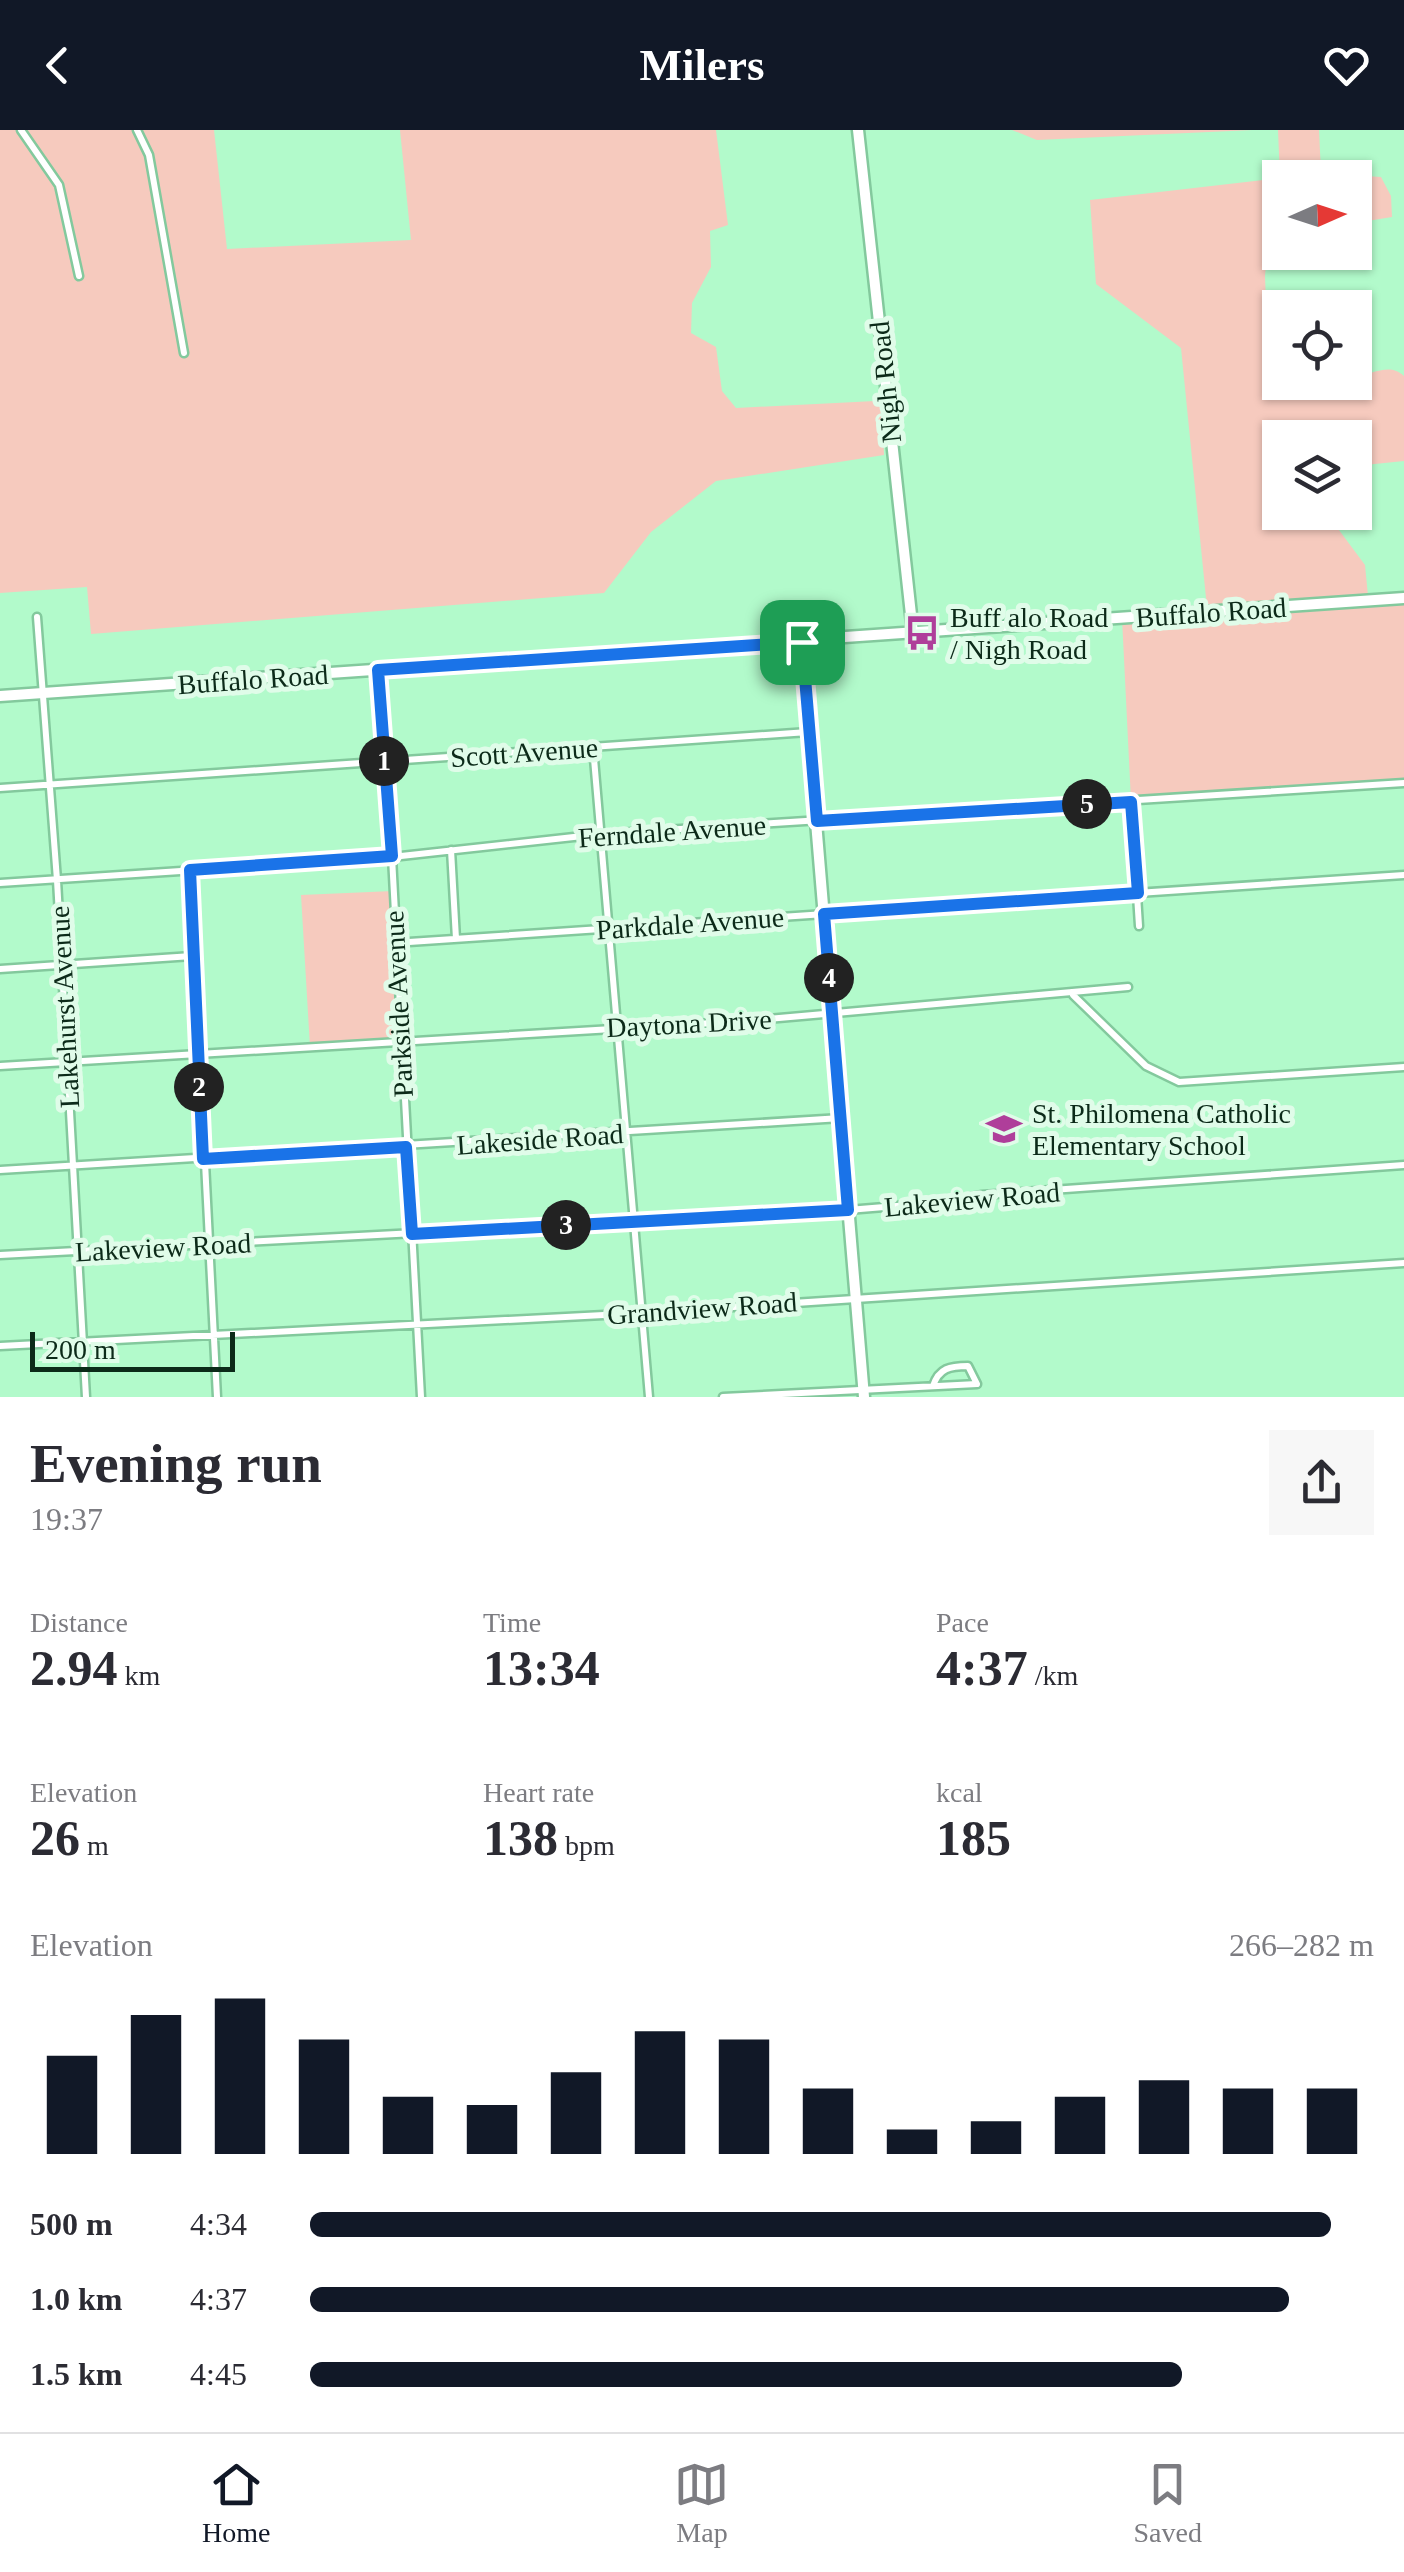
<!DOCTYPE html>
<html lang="en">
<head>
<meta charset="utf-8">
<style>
  body { margin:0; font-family:"Times New Roman",serif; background:#f7f7f7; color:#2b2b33; height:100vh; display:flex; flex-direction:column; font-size:38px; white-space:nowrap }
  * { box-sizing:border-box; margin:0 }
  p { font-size:32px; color:#7c7c81 }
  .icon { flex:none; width:55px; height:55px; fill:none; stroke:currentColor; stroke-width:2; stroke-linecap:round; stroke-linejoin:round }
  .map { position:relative; height:1267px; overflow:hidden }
  .panel { display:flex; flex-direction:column; background:#fff; flex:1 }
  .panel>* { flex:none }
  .needle { width:65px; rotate:87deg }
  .buttons { position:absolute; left:1262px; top:30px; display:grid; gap:20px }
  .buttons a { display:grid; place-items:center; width:110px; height:110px; border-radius:0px; background:#fff; box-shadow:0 2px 8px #0004; font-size:50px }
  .scale { position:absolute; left:30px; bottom:25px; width:205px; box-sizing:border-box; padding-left:10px; border:5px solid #0c2a19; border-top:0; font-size:28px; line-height:35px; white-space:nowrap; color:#0c2a19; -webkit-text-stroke:8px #e0fce9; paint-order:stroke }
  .pin { position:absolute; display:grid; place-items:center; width:85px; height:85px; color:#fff; margin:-42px; border-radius:20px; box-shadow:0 5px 15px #0006 }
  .km { position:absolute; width:50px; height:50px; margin:-25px; border-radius:50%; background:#222; color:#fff; font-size:28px; line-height:50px; text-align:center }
  .round { display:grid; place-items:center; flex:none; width:105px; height:105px; border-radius:0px; background:#f7f7f7 }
  .headline { display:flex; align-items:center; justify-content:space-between; height:170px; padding:0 30px }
  h1 { font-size:55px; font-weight:700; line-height:75px }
  .figures { display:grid; grid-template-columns:repeat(3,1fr); gap:15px; height:170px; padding:10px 30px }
  .figures div { display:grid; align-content:center }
  .figures b { font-size:50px; font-weight:700 }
  .figures small { font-size:28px; font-weight:400 }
  .figures p { font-size:28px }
  .chart { height:280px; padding:20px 30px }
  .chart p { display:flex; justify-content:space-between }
  .chart svg { width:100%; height:180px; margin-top:10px; stroke:#111827; stroke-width:6 }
  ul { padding:0 30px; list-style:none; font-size:32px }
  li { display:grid; grid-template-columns:160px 120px 1fr; align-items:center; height:75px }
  li i { height:25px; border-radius:12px; background:#111827 }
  header { display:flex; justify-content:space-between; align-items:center; height:130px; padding:0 30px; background:#111827; color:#fff; font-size:45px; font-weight:700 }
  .tab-bar { display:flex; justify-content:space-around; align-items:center; height:140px; border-top:2px solid #e1e1e2; background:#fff; font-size:28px; color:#7c7c81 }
  .tab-bar a { display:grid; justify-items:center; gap:5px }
  .tab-bar .current { color:#111827 }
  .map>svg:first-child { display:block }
  .green { fill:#f6cabe }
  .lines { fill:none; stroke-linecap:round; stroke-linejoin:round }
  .street-casing { stroke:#83c99d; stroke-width:11 }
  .secondary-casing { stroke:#83c99d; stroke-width:15 }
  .street { stroke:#fff; stroke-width:6 }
  .secondary { stroke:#fff; stroke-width:10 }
  .route-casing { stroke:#fff; stroke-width:20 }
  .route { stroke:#1a73e8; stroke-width:12 }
  .labels { text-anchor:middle; stroke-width:10; stroke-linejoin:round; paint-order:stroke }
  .street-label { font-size:28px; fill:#0c2a19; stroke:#e0fce9 }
  .poi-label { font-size:28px; fill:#0c2a19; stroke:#e0fce9; text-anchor:start }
</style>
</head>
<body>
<header><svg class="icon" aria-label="back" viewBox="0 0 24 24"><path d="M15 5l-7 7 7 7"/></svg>Milers<svg class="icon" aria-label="heart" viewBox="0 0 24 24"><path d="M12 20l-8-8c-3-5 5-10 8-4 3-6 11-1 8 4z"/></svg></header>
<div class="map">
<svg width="1404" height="1267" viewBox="0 0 1404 1267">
  <rect width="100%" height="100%" fill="#b2facb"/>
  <path class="green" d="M 0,0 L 214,0 L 227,119 L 411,110 L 400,0 L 716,0 L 728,95 L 710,101 L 711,137 L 692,173 L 691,203 L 716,217 L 722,261 L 736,278 L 875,271 L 882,279 L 884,325 L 716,351 L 651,402 L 604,463 L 91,504 L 87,457 L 0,463 Z
    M 1012,0 L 1252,0 L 1037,10 Z
    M 1278,0 L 1319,0 L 1321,43 L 1381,47 L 1391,66 L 1392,87 L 1355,93 L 1355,48 L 1280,48 Z
    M 1280,48 L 1280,101 L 1268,114 L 1265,146 L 1269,250 L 1355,252 L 1355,246 C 1373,245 1389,232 1404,246 L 1404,331 L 1355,336 L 1355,308 L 1280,308 L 1280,382 L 1335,383 L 1336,396 L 1365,435 L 1368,466 L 1207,478 L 1181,218 L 1096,154 L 1090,70 Z
    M 1404,469 L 1404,653 L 1131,671 L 1122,488 Z
    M 393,761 L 400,912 L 310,917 L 301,765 Z"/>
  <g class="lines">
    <defs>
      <path id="street" d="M 21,0 L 59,55 L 79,146
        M 137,0 L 149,25 L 184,223
        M 37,487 L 57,750 L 86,1267
        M 378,540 L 392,727 L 421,1267
        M 593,617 L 649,1267
        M 0,658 L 808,602
        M 1131,672 L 1139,796
        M 451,720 L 456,809
        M 190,739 L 217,1267
        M 0,753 L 392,727 L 601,704 L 1404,653
        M 394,813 L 1404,745
        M 0,839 L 192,826
        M 1073,865 L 1146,936 L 1179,952 L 1404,937
        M 0,936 L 746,891 L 1128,857
        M 0,1040 L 841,988
        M 0,1125 L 848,1080 L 945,1072 L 982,1065 L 1404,1035
        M 0,1216 L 642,1183 L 1404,1133
        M 723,1267 L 977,1254 L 968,1236 C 950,1236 939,1238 933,1256"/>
      <path id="secondary" d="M 858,0 L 913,503
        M 801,512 L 864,1267
        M 0,566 L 1404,468"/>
    </defs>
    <use href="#street" class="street-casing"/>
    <use href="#secondary" class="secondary-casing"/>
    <use href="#street" class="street"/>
    <use href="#secondary" class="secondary"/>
  </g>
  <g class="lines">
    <defs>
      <path id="route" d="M 802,512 L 817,691 L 1131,672 L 1138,763 L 824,784 L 848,1080 L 412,1104 L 406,1017 L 203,1029 L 190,740 L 392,726 L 378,540 Z"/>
    </defs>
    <use href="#route" class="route-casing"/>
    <use href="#route" class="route"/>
  </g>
  <defs>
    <symbol id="bus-bare" viewBox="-9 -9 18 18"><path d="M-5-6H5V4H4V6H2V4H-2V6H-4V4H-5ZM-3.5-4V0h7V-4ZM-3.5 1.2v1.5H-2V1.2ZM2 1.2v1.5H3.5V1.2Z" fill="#af3e9a" stroke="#e0fce9" stroke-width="2.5" paint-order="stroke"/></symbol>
    <symbol id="school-bare" viewBox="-9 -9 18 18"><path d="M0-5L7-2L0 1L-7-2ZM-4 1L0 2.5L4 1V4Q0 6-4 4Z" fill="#af3e9a" stroke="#e0fce9" stroke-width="2.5" paint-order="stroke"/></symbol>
  </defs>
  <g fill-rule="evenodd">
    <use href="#bus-bare" x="897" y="478" width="50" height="50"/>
    <use href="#school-bare" x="979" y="974" width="50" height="50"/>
  </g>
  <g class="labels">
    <g class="street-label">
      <text transform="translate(885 252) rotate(-96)" y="10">Nigh Road</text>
      <text transform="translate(1211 482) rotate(-4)" y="10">Buffalo Road</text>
      <text transform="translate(253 549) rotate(-4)" y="10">Buffalo Road</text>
      <text transform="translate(524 622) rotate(-4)" y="10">Scott Avenue</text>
      <text transform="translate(672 701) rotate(-4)" y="10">Ferndale Avenue</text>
      <text transform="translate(690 793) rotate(-4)" y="10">Parkdale Avenue</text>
      <text transform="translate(398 874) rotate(-93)" y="10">Parkside Avenue</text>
      <text transform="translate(64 877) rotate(-93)" y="10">Lakehurst Avenue</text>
      <text transform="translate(689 893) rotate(-3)" y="10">Daytona Drive</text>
      <text transform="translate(540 1009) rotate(-4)" y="10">Lakeside Road</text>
      <text transform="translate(972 1069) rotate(-5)" y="10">Lakeview Road</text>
      <text transform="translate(163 1117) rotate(-3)" y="10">Lakeview Road</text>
      <text transform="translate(702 1178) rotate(-4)" y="10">Grandview Road</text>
    </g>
    <g class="poi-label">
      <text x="950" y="497">Buff alo Road<tspan x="950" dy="32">/ Nigh Road</tspan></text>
      <text x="1032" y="993">St. Philomena Catholic<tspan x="1032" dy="32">Elementary School</tspan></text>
    </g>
  </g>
</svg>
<div class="buttons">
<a><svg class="needle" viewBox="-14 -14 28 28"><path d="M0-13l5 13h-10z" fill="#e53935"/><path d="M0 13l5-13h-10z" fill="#7c7c81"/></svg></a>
<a><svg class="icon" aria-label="locate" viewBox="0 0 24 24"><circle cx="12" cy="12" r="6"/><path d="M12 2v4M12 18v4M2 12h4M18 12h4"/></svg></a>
<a><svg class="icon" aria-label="layers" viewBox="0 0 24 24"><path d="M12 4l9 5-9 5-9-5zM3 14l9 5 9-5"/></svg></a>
</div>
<div class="scale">200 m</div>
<div class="pin" style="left:802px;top:512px;background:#1e9e55"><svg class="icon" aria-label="arrive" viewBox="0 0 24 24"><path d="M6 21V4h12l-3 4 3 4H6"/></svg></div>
<b class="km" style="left:384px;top:631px">1</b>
<b class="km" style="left:199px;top:957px">2</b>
<b class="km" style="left:566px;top:1095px">3</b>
<b class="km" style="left:829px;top:848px">4</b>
<b class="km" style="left:1087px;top:674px">5</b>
</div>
<section class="panel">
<div class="headline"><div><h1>Evening run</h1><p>19:37</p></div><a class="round"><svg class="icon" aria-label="share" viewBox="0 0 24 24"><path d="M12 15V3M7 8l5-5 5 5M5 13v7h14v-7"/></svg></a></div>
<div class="figures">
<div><p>Distance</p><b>2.94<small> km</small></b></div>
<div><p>Time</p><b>13:34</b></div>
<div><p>Pace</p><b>4:37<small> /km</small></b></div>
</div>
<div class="figures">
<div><p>Elevation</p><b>26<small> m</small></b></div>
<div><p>Heart rate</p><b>138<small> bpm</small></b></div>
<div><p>kcal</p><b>185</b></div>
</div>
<div class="chart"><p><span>Elevation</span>266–282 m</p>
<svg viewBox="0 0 160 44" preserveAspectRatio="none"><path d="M5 44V20M15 44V10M25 44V6M35 44V16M45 44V30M55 44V32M65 44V24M75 44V14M85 44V16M95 44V28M105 44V38M115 44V36M125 44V30M135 44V26M145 44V28M155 44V28"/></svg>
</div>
<ul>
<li><b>500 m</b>4:34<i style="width:96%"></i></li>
<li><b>1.0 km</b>4:37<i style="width:92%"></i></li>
<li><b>1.5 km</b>4:45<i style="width:82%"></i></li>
</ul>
</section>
<nav class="tab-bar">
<a class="current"><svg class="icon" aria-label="home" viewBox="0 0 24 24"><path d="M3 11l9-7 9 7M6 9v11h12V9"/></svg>Home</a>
<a><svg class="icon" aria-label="map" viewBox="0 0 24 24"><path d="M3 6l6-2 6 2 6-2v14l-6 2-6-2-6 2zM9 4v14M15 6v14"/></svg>Map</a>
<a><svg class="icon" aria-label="saved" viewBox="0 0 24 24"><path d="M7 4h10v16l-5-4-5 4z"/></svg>Saved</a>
</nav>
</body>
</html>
